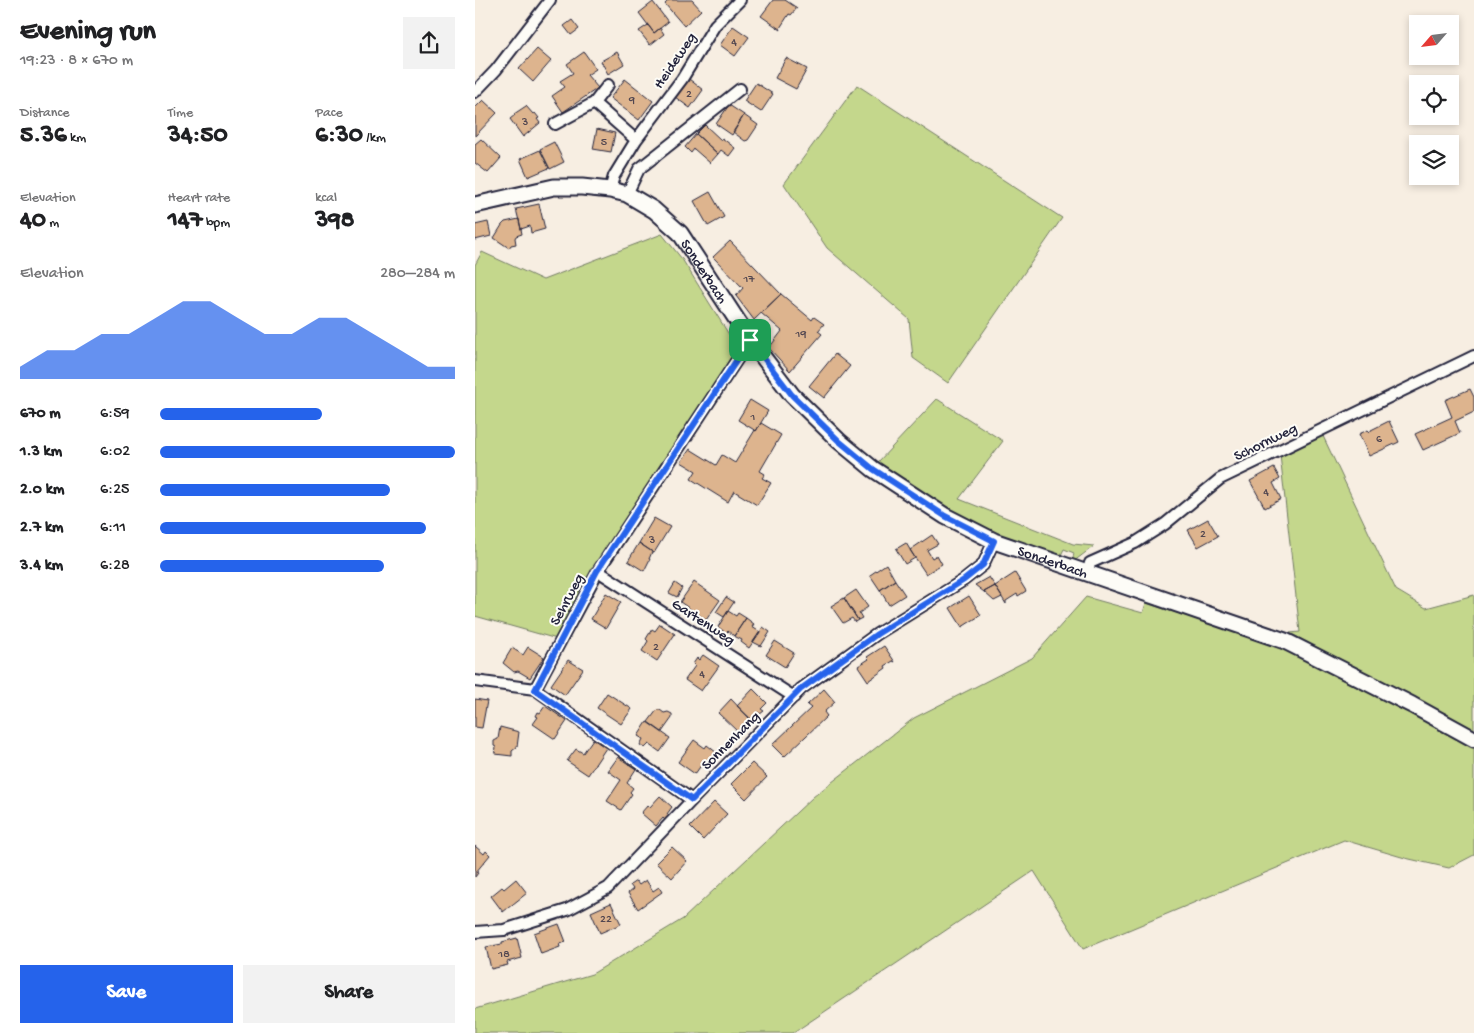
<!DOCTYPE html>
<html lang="en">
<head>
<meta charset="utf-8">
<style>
  body { margin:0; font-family:"Gochi Hand",sans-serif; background:#f2f2f2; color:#202124; height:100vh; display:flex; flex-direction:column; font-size:19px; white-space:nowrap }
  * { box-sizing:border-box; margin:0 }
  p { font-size:16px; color:#757577 }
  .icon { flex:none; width:28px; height:28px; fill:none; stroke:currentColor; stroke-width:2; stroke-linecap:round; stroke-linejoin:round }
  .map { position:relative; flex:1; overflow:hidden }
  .drawer { display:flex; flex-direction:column; background:#fff; width:475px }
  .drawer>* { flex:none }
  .needle { width:32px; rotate:242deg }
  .buttons { position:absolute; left:934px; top:15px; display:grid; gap:10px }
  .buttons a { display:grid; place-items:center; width:50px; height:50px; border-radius:0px; background:#fff; box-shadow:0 2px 8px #0003; font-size:25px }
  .pin { position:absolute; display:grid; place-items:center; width:42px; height:42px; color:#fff; margin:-21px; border-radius:10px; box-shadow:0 2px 8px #0006 }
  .round { display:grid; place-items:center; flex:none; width:52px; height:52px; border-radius:0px; background:#f2f2f2 }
  .overview { display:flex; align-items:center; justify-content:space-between; height:85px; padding:0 20px }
  h1 { font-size:28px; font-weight:700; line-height:38px }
  .stats { display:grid; grid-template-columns:repeat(3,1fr); gap:8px; height:85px; padding:5px 20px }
  .stats div { display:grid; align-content:center }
  .stats b { font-size:25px; font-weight:700 }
  .stats small { font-size:14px; font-weight:400 }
  .stats p { font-size:14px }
  .chart { height:140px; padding:10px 20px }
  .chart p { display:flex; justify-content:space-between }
  .chart svg { width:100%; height:90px; margin-top:5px; fill:#2563eb; opacity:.7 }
  .primary-button { display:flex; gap:10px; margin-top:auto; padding:10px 20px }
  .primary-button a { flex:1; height:58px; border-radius:0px; background:#2563eb; color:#fff; font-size:20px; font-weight:700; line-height:58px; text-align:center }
  .primary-button a+a { background:#f2f2f2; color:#202124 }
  ul { padding:0 20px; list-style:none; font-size:16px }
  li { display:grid; grid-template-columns:80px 60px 1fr; align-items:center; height:38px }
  li i { height:12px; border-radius:6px; background:#2563eb }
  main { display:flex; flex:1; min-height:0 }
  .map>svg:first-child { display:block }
  .green { fill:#c4d78c; stroke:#737c64 }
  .building { fill:#ddb48e; stroke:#22223b }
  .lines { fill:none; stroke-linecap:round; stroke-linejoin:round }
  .street-casing { stroke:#22223b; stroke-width:14 }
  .secondary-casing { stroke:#22223b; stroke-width:19 }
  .street { stroke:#fdfcf7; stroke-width:10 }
  .secondary { stroke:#fdfcf7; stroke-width:15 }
  .route-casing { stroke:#fff; stroke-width:10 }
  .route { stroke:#2563eb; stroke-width:6 }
  .labels { text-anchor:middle; stroke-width:4; stroke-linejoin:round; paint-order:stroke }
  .number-label { font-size:12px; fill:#514650 }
  .street-label { font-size:15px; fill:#22223b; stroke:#fdfcf7 }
</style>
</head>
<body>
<main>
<section class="drawer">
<div class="overview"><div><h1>Evening run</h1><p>19:23 · 8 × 670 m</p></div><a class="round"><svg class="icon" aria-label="share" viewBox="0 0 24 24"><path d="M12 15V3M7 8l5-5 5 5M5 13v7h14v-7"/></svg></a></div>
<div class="stats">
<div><p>Distance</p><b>5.36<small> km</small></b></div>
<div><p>Time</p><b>34:50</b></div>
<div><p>Pace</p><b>6:30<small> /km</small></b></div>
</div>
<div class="stats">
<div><p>Elevation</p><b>40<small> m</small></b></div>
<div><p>Heart rate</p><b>147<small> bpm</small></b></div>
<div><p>kcal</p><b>398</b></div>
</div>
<div class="chart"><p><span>Elevation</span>280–284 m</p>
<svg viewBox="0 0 160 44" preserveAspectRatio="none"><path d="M0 44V38L10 30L20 30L30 22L40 22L50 14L60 6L70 6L80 14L90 22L100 22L110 14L120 14L130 22L140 30L150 38L160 38V44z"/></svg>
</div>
<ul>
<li><b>670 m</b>6:59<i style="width:55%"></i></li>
<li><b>1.3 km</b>6:02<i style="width:100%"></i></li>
<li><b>2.0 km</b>6:25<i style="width:78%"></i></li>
<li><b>2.7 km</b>6:11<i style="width:90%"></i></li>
<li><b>3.4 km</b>6:28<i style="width:76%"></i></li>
</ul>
<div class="primary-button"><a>Save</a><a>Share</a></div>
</section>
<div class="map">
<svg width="999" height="1033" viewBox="0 0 999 1033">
  <rect width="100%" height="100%" fill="#f7eee2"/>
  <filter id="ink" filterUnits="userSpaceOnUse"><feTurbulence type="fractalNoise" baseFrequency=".02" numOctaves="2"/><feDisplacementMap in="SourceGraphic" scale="10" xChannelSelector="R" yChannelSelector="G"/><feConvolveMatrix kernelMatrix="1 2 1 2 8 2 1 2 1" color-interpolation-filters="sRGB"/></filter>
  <g filter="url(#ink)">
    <path class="green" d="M 382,85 L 587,218 L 473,383 L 438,358 L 434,319 L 352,248 L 309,184 Z
      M 187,234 L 207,259 L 263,349 L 121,567 L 82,639 L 0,616 L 0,265 L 7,252 L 68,280 Z
      M 462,399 L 528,441 L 484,499 L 598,544 L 619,546 L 598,562 L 597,562 L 599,553 L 589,549 L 585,557 L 522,534 L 476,510 L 403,462 Z
      M 847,434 L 921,590 L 951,608 L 999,595 L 999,731 L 815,633 L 825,632 L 805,455 Z
      M 611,597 L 668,613 L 671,603 L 804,646 L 999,747 L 999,855 L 974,868 L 930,858 L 869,840 L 608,949 L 559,871 L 318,1033 L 0,1033 L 0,1009 L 117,974 L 208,919 L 338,797 L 439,718 L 557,658 Z"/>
    <path class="building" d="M 194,0 L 217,0 L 226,10 L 209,26 L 190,4 Z
      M 298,0 L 310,0 L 322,8 L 316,15 L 314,14 L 305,28 L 306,30 L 286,16 Z
      M 178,2 L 193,22 L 179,33 L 164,13 Z
      M 97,20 L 104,29 L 96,35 L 89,26 Z
      M 173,25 L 179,33 L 185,28 L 189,34 L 175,45 L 164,31 Z
      M 258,26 L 274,37 L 260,56 L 245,45 Z
      M 62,49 L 76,61 L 58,82 L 44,69 Z
      M 109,52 L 121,69 L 112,75 L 123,88 L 88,112 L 77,96 L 90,87 L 85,81 L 98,73 L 92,64 Z
      M 142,52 L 149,64 L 133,74 L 126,61 Z
      M 311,58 L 332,69 L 321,89 L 300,78 Z
      M 150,79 L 178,101 L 164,120 L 135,98 Z
      M 214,79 L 228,90 L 215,108 L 200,97 Z
      M 281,83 L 298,94 L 286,112 L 269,101 Z
      M 8,100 L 22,113 L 0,136 L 0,108 Z
      M 254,105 L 269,115 L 257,135 L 241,124 Z
      M 51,106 L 58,114 L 60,113 L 64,118 L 62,119 L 65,123 L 48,137 L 35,119 L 40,115 L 39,114 Z
      M 269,115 L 283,125 L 273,140 L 270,141 L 258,132 Z
      M 230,125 L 246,140 L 247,138 L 260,148 L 254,156 L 246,150 L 243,154 L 221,134 Z
      M 122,129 L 140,133 L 136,152 L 118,149 Z
      M 221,134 L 243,154 L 235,163 L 219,149 L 216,153 L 210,147 Z
      M 6,139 L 26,158 L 13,173 L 0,163 L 0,144 Z
      M 79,142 L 89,162 L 75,169 L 65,149 Z
      M 65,150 L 74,168 L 53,177 L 45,159 Z
      M 235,192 L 249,217 L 233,226 L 219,201 Z
      M 64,204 L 70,229 L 56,233 L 55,226 L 46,229 L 41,209 Z
      M 44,219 L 47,234 L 41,236 L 40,238 L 41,244 L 36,245 L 34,248 L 19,238 L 27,225 L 30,222 Z
      M 13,222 L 16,236 L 0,240 L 0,225 Z
      M 255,241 L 306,294 L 279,320 L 261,296 L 268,288 L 238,257 Z
      M 306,294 L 337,320 L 339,317 L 349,324 L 343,331 L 347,334 L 315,371 L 294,348 L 307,331 L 286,313 Z
      M 360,354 L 375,366 L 349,398 L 334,386 Z
      M 995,389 L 999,397 L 999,412 L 980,421 L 985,433 L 948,450 L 940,434 L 977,417 L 970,400 Z
      M 275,400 L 293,411 L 281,431 L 263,420 Z
      M 914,421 L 924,442 L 894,456 L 884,434 L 893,430 L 895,432 L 896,431 L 896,430 Z
      M 286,423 L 306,435 L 285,471 L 290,474 L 287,478 L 296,483 L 282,505 L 259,491 L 253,502 L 216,479 L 221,471 L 206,462 L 215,449 L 241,465 L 247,455 L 260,463 L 280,430 L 281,431 Z
      M 799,468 L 805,479 L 798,483 L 806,499 L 790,508 L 775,481 Z
      M 179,518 L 195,527 L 179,553 L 164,543 Z
      M 733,519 L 743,536 L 723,547 L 713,530 Z
      M 457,535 L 463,544 L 452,550 L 457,558 L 462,555 L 467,564 L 451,574 L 435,550 Z
      M 164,543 L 179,553 L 177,552 L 174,559 L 175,559 L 169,571 L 153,561 Z
      M 431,543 L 440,558 L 430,564 L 421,549 Z
      M 411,564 L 420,580 L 405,590 L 395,575 Z
      M 540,573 L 551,591 L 543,596 L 542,594 L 531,601 L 531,604 L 520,586 Z
      M 514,577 L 520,586 L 509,592 L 500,585 Z
      M 420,580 L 430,595 L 414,605 L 405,590 Z
      M 219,582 L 245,600 L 231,620 L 205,602 Z
      M 200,583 L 207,588 L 202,597 L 194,593 Z
      M 520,586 L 527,597 L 519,601 L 509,592 Z
      M 381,590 L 393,607 L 384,613 L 387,618 L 383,620 L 369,598 Z
      M 131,593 L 146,602 L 131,628 L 116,619 Z
      M 494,596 L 506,615 L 487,627 L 475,608 Z
      M 251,597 L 259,602 L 249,617 L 241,612 Z
      M 369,598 L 383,620 L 380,622 L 377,618 L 368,623 L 356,606 Z
      M 253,611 L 261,616 L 263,613 L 271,618 L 259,636 L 253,631 L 251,633 L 243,627 Z
      M 271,618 L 279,624 L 277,627 L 285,632 L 274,648 L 266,642 L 267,640 L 259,636 Z
      M 185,624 L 200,634 L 182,661 L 167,651 L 173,641 L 171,639 L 177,629 L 180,631 Z
      M 288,627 L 295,632 L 286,646 L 278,642 Z
      M 300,641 L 319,653 L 310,667 L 291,655 Z
      M 409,646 L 420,662 L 418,661 L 410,666 L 411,668 L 393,681 L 383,666 L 394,659 L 392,657 Z
      M 53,647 L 69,657 L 55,678 L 43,671 L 39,672 L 28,663 L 37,648 L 48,655 Z
      M 228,655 L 244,666 L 226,691 L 210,680 L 220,666 L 218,664 L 222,658 L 224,660 Z
      M 93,660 L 108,669 L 90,695 L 76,685 Z
      M 278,689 L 292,703 L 286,709 L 289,711 L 285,714 L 283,712 L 276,719 L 262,706 Z
      M 349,689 L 360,702 L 349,712 L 352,716 L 309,757 L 297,745 L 336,708 L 332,705 Z
      M 132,693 L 157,709 L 146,724 L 122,708 Z
      M 0,699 L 12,701 L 7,728 L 0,727 Z
      M 256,699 L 275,719 L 263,732 L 243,713 Z
      M 70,706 L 92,721 L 80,739 L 58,724 L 63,717 L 61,716 L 63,712 L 65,713 Z
      M 182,710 L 185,710 L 189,713 L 193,712 L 197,714 L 197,718 L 187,732 L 173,722 Z
      M 172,722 L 195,738 L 185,752 L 174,744 L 170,748 L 165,745 L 168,739 L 163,736 Z
      M 25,727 L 44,732 L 42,747 L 37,751 L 37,756 L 20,754 L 21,747 L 19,746 L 19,741 L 23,739 Z
      M 118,739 L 131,748 L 113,775 L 92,761 L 101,749 L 108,753 Z
      M 219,740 L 230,748 L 232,745 L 242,753 L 232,767 L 227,764 L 220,774 L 203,762 Z
      M 143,757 L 161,769 L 152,783 L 158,788 L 155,792 L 157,794 L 146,810 L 132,801 L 146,780 L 133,771 Z
      M 277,763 L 292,777 L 271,799 L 256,784 Z
      M 185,796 L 197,807 L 192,814 L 194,815 L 190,820 L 188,818 L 181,826 L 166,813 L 173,805 L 175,807 Z
      M 239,802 L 252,814 L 228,840 L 215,827 Z
      M 0,846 L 9,854 L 11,851 L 15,855 L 1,872 L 3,873 L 0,877 Z
      M 197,847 L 212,861 L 197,878 L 181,863 Z
      M 41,879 L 52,893 L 28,912 L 16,896 L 27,887 L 29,889 Z
      M 171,880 L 178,891 L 184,887 L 187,892 L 163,909 L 153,893 L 158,889 L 155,885 L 161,881 L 164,885 Z
      M 136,903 L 146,924 L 125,933 L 116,912 Z
      M 84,924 L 91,942 L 84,944 L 85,947 L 66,954 L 59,933 Z
      M 42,938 L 47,958 L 32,962 L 33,965 L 16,969 L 11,947 L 27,944 L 27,942 Z"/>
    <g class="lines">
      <defs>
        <path id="street" d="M 0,92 L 21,70 L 75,0
          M 119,103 L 161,140
          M 80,124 L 119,103 L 133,85
          M 135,190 L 139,176 L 161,140 L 207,79 L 240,25 L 265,0
          M 152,194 L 164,169 L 265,89
          M 123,571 L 319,697
          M 612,574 L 615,563 L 660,543 L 690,524 L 745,479 L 999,356
          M 0,681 L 60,689
          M 217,800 L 60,689 L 123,571 L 275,340
          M 0,932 L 29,930 L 92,910 L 133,888 L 217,800 L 326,689 L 402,634 L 489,580 L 508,565 L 519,541"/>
        <g id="secondary">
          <path id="s1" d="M 0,205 L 79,187 L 107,187 L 135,190 L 152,194 L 179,210 L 205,233 L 275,340 L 317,395 L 364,441 L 398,469 L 470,516 L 519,541 L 810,641 L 937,705 L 999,739"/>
        </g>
      </defs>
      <use href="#street" class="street-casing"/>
      <use href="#secondary" class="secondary-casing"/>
      <use href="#street" class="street"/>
      <use href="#secondary" class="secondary"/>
    </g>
  </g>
  <g class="lines" filter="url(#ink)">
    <defs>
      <path id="route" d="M 275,340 L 317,395 L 364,441 L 398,469 L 470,516 L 519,541 L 508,565 L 489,580 L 402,634 L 326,689 L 217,800 L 60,690 L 122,571 Z"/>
    </defs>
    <use href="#route" class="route-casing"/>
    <use href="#route" class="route"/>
  </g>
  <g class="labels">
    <g class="number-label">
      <text x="259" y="45">4</text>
      <text x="214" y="97">2</text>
      <text x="157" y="103">9</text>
      <text x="50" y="125">3</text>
      <text x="129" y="145">5</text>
      <text x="274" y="282">17</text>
      <text x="326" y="337">19</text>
      <text x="278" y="420">1</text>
      <text x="904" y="442">6</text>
      <text x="791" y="495">4</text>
      <text x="728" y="537">2</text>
      <text x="177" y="543">3</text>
      <text x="181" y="650">2</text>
      <text x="227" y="677">4</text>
      <text x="131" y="922">22</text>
      <text x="29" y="957">18</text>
    </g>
    <g class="street-label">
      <text transform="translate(199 60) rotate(-56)" y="5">Heideweg</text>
      <text dy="5" stroke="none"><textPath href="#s1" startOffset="266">Sonderbach</textPath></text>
      <text transform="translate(790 441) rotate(-26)" y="5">Schornweg</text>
      <text dy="5" stroke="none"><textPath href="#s1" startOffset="731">Sonderbach</textPath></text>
      <text transform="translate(91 599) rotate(-62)" y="5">Sehrweg</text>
      <text transform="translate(229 621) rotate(33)" y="5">Gartenweg</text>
      <text transform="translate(255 740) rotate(-45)" y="5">Sonnenhang</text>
    </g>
  </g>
</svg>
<div class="buttons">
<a><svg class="needle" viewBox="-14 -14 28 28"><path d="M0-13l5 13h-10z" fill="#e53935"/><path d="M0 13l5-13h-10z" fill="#757577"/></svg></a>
<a><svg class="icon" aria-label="locate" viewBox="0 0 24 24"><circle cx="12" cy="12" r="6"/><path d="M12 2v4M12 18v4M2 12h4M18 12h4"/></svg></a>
<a><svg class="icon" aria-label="layers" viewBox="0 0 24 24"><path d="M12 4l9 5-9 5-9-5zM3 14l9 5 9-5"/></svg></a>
</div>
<div class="pin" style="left:275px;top:340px;background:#1e9e55"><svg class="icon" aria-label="arrive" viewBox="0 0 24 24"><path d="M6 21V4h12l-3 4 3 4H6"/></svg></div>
</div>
</main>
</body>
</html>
